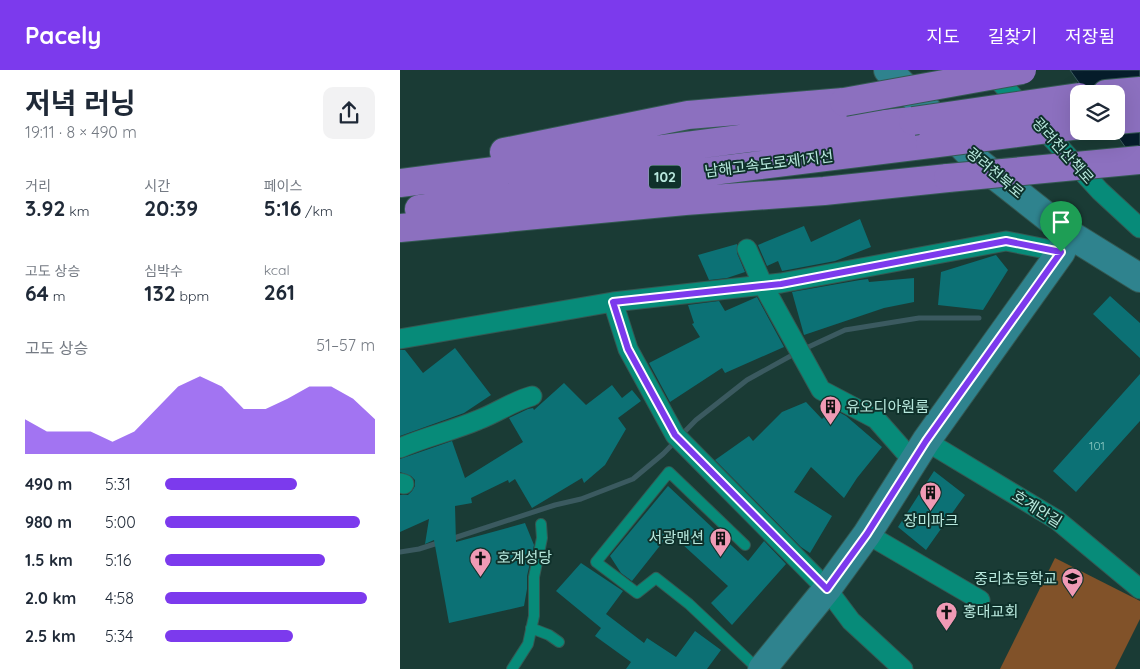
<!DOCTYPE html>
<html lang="ko">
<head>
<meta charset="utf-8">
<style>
  body { margin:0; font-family:Quicksand,"Noto Sans KR",sans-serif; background:#f2f2f3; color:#1f2937; height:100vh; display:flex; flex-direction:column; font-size:19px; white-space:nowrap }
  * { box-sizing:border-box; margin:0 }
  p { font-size:16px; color:#747a83 }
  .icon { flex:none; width:28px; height:28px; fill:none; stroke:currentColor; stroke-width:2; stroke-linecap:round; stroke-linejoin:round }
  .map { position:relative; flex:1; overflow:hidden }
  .details { display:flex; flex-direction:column; background:#fff; width:400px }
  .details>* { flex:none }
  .fabs { position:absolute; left:670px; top:15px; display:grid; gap:10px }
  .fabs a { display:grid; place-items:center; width:55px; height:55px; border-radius:10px; background:#fff; box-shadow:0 5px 20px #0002; font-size:25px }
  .pin { position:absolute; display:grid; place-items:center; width:42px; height:42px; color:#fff; margin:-51px -21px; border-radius:50% 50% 50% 0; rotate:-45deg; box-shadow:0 0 5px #0007 }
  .pin .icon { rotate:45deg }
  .round { display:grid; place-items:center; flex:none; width:52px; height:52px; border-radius:10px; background:#f2f2f3 }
  .head { display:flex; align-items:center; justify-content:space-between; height:85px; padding:0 25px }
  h1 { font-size:28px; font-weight:700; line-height:38px }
  .metrics { display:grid; grid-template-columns:repeat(3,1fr); gap:8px; height:85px; padding:5px 25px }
  .metrics div { display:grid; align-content:center }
  .metrics b { font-size:21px; font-weight:700 }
  .metrics small { font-size:14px; font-weight:400 }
  .metrics p { font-size:14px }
  .chart { height:140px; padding:10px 25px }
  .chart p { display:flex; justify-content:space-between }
  .chart svg { width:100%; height:90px; margin-top:5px; fill:#7c3aed; opacity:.7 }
  ul { padding:0 25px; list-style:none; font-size:16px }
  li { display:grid; grid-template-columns:80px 60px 1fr; align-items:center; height:38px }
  li i { height:12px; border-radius:6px; background:#7c3aed }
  header { display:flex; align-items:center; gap:30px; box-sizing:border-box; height:70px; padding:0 25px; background:#7c3aed; color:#fff }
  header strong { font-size:24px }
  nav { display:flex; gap:28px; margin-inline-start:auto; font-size:18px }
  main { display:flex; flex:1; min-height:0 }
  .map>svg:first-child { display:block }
  .green { fill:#815229 }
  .water { fill:#061d2b; stroke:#3b5a60 }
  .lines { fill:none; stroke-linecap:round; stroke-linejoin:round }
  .stream { stroke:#3b5a60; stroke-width:5 }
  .building { fill:#0c7175 }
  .lane-casing { stroke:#345953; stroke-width:12 }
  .street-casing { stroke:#345953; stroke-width:21 }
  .secondary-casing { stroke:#345953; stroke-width:30 }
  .highway-casing { stroke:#345953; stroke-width:30 }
  .lane { stroke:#078b79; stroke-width:10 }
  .street { stroke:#078b79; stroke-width:19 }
  .secondary { stroke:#2f838e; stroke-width:28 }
  .highway { stroke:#8c70bf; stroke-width:28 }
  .highway-bridge-casing { stroke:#345953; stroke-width:30; stroke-linecap:butt }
  .highway-bridge { stroke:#8c70bf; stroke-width:28 }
  .route-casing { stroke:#fff; stroke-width:10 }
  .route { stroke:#7c3aed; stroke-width:6 }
  .labels { text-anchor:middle; stroke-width:4; stroke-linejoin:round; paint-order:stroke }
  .number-label { font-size:12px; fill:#8dcac3 }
  .shield { fill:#0f312b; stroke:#85b1a8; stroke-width:1 }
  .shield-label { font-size:14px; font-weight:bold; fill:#b8e8dd }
  .street-label { font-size:15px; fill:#b8e8dd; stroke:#0f312b }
  .poi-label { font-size:15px; fill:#b8e8dd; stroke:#0f312b; text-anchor:start }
</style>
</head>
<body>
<header>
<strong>Pacely</strong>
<nav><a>지도</a><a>길찾기</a><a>저장됨</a></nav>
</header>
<main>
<section class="details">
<div class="head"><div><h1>저녁 러닝</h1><p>19:11 · 8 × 490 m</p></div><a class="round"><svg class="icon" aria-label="share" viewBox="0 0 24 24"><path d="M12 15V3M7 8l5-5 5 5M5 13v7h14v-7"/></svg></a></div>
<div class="metrics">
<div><p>거리</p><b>3.92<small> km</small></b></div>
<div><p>시간</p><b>20:39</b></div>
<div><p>페이스</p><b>5:16<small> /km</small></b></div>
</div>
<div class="metrics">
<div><p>고도 상승</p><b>64<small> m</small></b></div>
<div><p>심박수</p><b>132<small> bpm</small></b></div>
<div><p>kcal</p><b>261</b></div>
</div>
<div class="chart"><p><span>고도 상승</span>51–57 m</p>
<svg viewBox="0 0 160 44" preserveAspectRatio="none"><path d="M0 44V27L10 33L20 33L30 33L40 38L50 33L60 22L70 11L80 6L90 11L100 22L110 22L120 17L130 11L140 11L150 17L160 27V44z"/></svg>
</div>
<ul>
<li><b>490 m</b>5:31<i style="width:63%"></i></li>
<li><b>980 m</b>5:00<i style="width:93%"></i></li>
<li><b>1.5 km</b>5:16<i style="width:76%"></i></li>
<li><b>2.0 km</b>4:58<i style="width:96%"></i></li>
<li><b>2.5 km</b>5:34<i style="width:61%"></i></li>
</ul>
</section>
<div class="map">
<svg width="740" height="599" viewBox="0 0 740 599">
  <rect width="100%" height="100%" fill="#1a3b35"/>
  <path class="green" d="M 655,488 L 740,531 L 740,549 L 715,599 L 600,599 Z"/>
  <path class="water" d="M 670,0 L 740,0 L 740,98 L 714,61 L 716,24 L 687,24 Z"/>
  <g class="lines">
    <path class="stream" d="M 404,279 L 445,260 L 519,248 L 579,248
      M 51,469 L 155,435 L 181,429 L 233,409 L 263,384 L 296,350 L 347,310 L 396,283
      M 0,482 L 19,479 L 41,472"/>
  </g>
  <path class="building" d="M 460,149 L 471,177 L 435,191 L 382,201 L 378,191 L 367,196 L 358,175 L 404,156 L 411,172 Z
    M 337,174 L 337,183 L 345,202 L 327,208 L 309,210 L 298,185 Z
    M 596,185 L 608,200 L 583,240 L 538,235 L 541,202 Z
    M 514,208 L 514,232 L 484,238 L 404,265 L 392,222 L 460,210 L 468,209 L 469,212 Z
    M 710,226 L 740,253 L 740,288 L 693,244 Z
    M 357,227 L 384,277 L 325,303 L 322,298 L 270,332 L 249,293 L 300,267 L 292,254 L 294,253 L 288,235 L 319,231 L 325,241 Z
    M 55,278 L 91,325 L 64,343 L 0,366 L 0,280 L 5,280 L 23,303 Z
    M 740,304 L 740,351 L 676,422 L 653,401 Z
    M 164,313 L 186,335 L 212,315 L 222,328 L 232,320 L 241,331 L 218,348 L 226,359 L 205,395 L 184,413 L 182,408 L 132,438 L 115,409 L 109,413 L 108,410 L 71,428 L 72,433 L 55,436 L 56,472 L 125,453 L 134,475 L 127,506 L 127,519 L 124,536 L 49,553 L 34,470 L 25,474 L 29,449 L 0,462 L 0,425 L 8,425 L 12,421 L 15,416 L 15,410 L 11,406 L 0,402 L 0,389 L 52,371 L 65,408 L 123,372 L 109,348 L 128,339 L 133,338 L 134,340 Z
    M 406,332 L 422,349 L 433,339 L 446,346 L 482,377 L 457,408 L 444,428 L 411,397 L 394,422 L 432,446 L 410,483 L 401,477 L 315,390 L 349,366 L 353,371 L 382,342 Z
    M 534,401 L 565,425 L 526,480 L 498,457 Z
    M 268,416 L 348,491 L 364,471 L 386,494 L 332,555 L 311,533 L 328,516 L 270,463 L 232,511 L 221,503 L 210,486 Z
    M 181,493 L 223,521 L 206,544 L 244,573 L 247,568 L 276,587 L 295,561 L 321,580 L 307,599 L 226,599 L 231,592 L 195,566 L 201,558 L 156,521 Z"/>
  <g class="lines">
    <defs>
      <path id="lane" d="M 345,475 L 269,402 L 196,492 L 237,523 L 256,508 L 289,534 L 358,599
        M 131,558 L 149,565 L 159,572
        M 112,599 L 128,574 L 134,546 L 134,507 L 142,468 L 141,454"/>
      <path id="street" d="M 589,0 L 700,121 L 740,158
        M 347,179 L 363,215 L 421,320 L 476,349 L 513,391
        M 213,232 L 228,279 L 275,365 L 427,519 L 451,551 L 503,599
        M 0,269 L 213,232 L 381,213 L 606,171 L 661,182
        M 526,371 L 657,450 L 740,519
        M 0,378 C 25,367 52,361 78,350 C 97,343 111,332 132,326
        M 0,413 L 4,414
        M 467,464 L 580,530"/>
      <path id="secondary" d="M 488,0 L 579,93 L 669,164 L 740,208
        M 362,599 L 427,519 L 467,464 L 526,371 L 661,182 L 669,164"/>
      <path id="highway" d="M 706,24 L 740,21
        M 716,50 L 740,48
        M 104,82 L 288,45 L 444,32
        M 0,113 L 348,68 L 513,51
        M 19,139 L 71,131 L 530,74
        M 0,158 L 285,131 L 424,121 L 548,108"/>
    </defs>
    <use href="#lane" class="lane-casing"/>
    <use href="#street" class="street-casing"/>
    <use href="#secondary" class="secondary-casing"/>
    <use href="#highway" class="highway-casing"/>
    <use href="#lane" class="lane"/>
    <use href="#street" class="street"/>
    <use href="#secondary" class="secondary"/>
    <use href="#highway" class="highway"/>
    <defs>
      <path id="highway-bridge" d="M 444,32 L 622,0
        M 513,51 L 679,27
        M 530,74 L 679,55
        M 548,108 L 740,90"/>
    </defs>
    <use href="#highway-bridge" class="highway-bridge-casing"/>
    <use href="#highway-bridge" class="highway-bridge"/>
  </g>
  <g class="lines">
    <defs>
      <path id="route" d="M 606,171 L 661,182 L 526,371 L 467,464 L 427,519 L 275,365 L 228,279 L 213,232 L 381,214 Z"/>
    </defs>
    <use href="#route" class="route-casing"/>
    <use href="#route" class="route"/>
  </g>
  <defs>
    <symbol id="building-pin" viewBox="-11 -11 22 30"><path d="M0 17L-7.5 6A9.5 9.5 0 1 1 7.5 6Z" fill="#f09ab5" stroke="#0f312b"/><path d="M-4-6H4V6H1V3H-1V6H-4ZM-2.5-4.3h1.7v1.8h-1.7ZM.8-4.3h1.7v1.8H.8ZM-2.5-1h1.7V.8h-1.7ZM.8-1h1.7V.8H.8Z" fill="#111"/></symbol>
    <symbol id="church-pin" viewBox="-11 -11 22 30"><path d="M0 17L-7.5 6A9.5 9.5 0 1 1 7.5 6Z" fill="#f09ab5" stroke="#0f312b"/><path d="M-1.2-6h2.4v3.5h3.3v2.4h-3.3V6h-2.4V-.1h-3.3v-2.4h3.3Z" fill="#111"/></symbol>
    <symbol id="school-pin" viewBox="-11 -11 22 30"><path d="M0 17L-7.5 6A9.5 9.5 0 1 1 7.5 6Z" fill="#f09ab5" stroke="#0f312b"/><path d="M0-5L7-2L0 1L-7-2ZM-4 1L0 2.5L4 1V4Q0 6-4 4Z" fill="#111"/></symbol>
  </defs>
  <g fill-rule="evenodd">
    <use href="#building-pin" x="418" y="324" width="25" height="34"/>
    <use href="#building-pin" x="518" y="410" width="25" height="34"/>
    <use href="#building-pin" x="308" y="456" width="25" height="34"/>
    <use href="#church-pin" x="68" y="476" width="25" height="34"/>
    <use href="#school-pin" x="660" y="496" width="25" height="34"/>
    <use href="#church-pin" x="534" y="530" width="25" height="34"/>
  </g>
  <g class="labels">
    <g class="number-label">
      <text x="697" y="380">101</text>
    </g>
    <rect class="shield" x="249" y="95.5" width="32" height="23" rx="4"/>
    <g class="shield-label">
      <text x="265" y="112">102</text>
    </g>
    <g class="street-label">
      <text transform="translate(663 81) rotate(48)" y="5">광려천산책로</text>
      <text transform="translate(369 94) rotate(-7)" y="5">남해고속도로제1지선</text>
      <text transform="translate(595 103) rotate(40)" y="5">광려천북로</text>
      <text transform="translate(637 439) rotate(32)" y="5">호계안길</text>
    </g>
    <g class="poi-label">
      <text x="446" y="342">유오디아원룸</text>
      <text x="531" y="456" text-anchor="middle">장미파크</text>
      <text x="304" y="473" text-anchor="end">서광맨션</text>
      <text x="97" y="493">호계성당</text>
      <text x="657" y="514" text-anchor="end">중리초등학교</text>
      <text x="563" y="547">홍대교회</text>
    </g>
  </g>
</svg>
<div class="fabs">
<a><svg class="icon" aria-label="layers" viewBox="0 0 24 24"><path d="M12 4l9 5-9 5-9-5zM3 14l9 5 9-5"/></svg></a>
</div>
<div class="pin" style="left:661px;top:182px;background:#1e9e55"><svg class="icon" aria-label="arrive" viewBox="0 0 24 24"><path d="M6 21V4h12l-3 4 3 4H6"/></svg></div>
</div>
</main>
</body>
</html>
